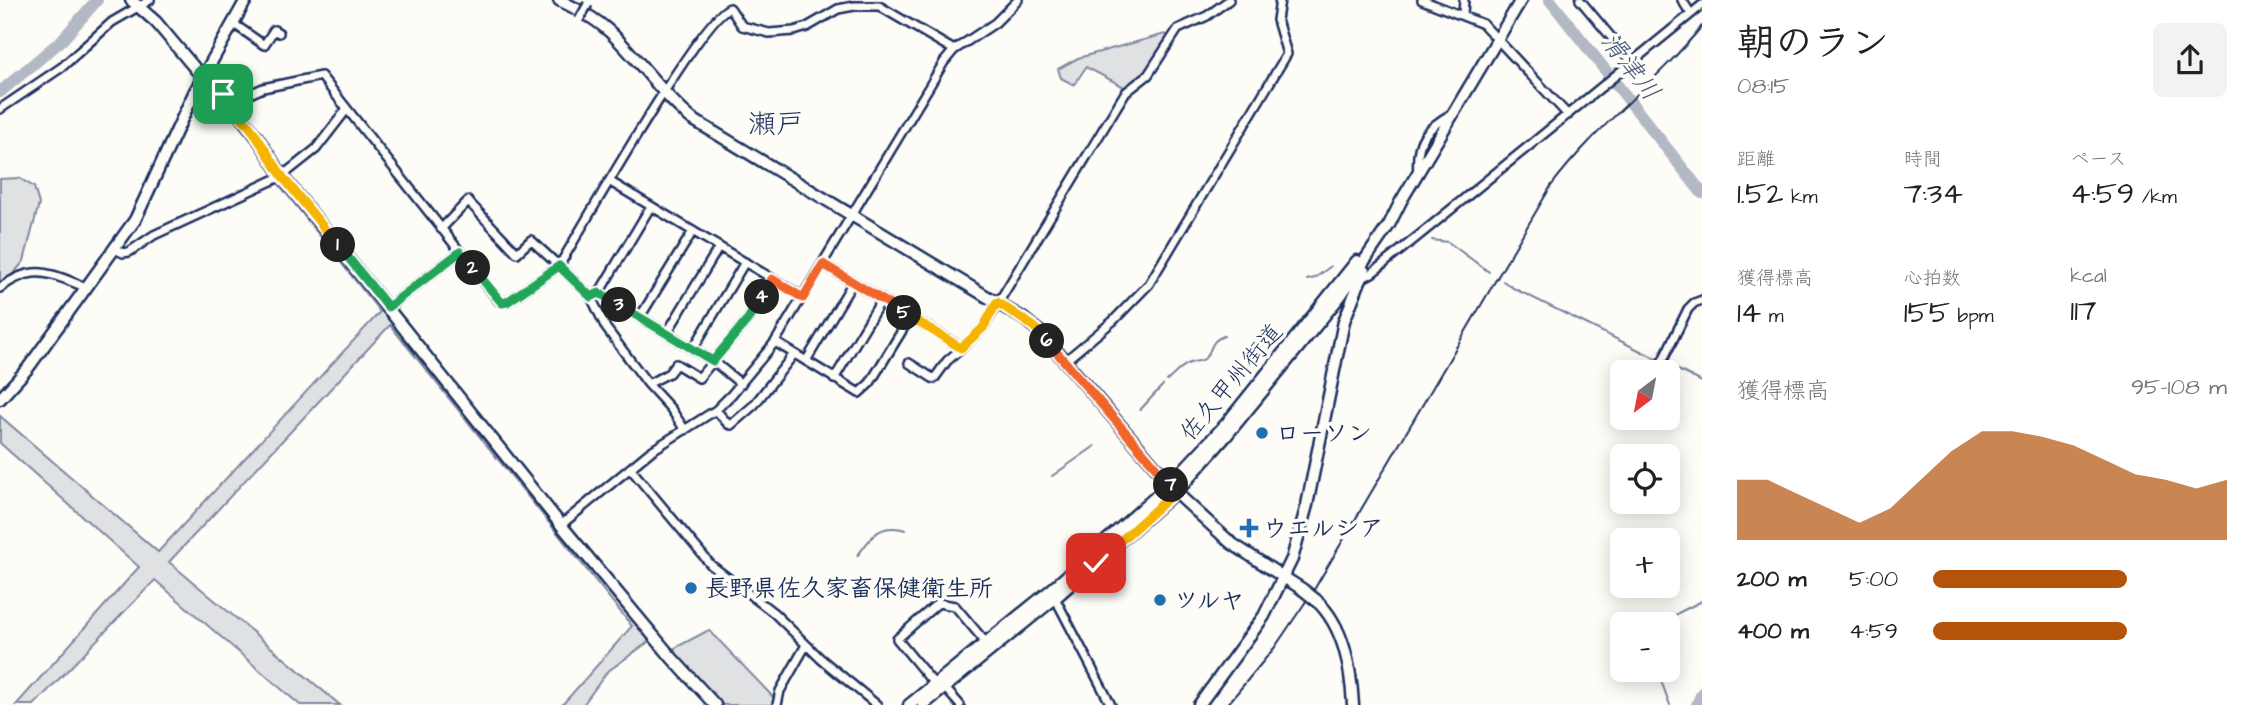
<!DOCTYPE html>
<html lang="ja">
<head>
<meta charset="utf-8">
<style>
  body { margin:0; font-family:"Architects Daughter","Klee One",sans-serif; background:#f2f2f2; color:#222; height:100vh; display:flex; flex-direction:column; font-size:26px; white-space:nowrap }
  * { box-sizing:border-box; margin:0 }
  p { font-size:23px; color:#767676 }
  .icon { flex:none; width:38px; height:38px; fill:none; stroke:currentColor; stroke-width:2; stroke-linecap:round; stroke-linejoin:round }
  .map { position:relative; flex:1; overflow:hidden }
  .side { display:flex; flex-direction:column; background:#fff; width:560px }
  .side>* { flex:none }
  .needle { width:46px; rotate:212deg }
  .buttons { position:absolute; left:1610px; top:360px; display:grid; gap:14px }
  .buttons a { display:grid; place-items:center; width:70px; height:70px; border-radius:10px; background:#fff; box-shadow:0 4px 18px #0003; font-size:35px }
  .pin { position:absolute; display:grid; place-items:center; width:60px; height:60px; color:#fff; margin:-30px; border-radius:14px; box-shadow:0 4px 10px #0006 }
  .km { position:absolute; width:35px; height:35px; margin:-18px; border-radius:50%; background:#222; color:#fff; font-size:19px; line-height:35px; text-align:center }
  .round { display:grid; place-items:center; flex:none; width:74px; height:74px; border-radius:10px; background:#f2f2f2 }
  .overview { display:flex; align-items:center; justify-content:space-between; height:119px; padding:0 35px }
  h1 { font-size:38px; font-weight:600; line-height:52px }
  .stats { display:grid; grid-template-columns:repeat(3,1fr); gap:10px; height:119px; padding:7px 35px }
  .stats div { display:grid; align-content:center }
  .stats b { font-size:30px; font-weight:600 }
  .stats small { font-size:19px; font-weight:400 }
  .stats p { font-size:19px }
  .chart { height:196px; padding:14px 35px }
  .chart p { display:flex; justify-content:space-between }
  .chart svg { width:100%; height:126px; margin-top:7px; fill:#b45309; opacity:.7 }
  ul { padding:0 35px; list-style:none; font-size:23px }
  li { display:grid; grid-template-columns:112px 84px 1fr; align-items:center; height:52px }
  li i { height:18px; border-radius:9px; background:#b45309 }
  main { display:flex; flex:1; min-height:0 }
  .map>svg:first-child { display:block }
  .green { fill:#e0e1e3; stroke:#7e88a0; stroke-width:2 }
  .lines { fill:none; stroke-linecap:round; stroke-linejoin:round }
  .stream { stroke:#76819c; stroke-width:2 }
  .river { stroke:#b3b8c5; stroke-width:12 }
  .street-casing { stroke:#1b2f5e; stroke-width:12 }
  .secondary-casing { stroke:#1b2f5e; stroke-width:15 }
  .street { stroke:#fdfcf7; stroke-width:7 }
  .secondary { stroke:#fdfcf7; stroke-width:10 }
  .rail { stroke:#1b2f5e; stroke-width:2 }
  .street-bridge-casing { stroke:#1b2f5e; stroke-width:12; stroke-linecap:butt }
  .secondary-bridge-casing { stroke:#1b2f5e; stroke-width:15; stroke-linecap:butt }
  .street-bridge { stroke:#fdfcf7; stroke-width:7 }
  .secondary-bridge { stroke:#fdfcf7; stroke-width:10 }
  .split-1-casing { stroke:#fff; stroke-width:14 }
  .split-2-casing { stroke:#fff; stroke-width:14 }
  .split-3-casing { stroke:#fff; stroke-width:14 }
  .split-4-casing { stroke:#fff; stroke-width:14 }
  .split-5-casing { stroke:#fff; stroke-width:14 }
  .split-6-casing { stroke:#fff; stroke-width:14 }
  .split-7-casing { stroke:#fff; stroke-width:14 }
  .split-8-casing { stroke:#fff; stroke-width:14 }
  .split-1 { stroke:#f5b400; stroke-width:9 }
  .split-2 { stroke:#22a559; stroke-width:9 }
  .split-3 { stroke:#22a559; stroke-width:9 }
  .split-4 { stroke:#22a559; stroke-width:9 }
  .split-5 { stroke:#f0652b; stroke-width:9 }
  .split-6 { stroke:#f5b400; stroke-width:9 }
  .split-7 { stroke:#f0652b; stroke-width:9 }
  .split-8 { stroke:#f5b400; stroke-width:9 }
  .poi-dot { fill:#1f6fb2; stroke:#fdfcf7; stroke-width:2.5 }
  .labels { text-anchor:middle; stroke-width:7; stroke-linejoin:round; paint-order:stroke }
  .street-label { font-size:24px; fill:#1b2f5e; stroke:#fdfcf7 }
  .poi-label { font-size:24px; font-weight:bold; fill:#1b2f5e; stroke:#fdfcf7; text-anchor:start }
  .water-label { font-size:26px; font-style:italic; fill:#49587d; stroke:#fdfcf7 }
  .quarter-label { font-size:28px; fill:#1b2f5e; stroke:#fdfcf7 }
</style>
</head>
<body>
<main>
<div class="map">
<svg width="1702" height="705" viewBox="0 0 1702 705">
  <rect width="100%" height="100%" fill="#fdfcf7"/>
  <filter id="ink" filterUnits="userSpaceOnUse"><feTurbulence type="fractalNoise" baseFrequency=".0143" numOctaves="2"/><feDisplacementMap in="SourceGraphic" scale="14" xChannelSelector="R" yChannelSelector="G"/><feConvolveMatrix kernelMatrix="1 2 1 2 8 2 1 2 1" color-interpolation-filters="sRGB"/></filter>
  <g filter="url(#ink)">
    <path class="green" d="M 1165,34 L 1170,37 L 1146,73 L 1128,89 L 1086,67 L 1074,85 L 1061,78 L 1058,69 L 1078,58 Z
      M 19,178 L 34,187 L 39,204 L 24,261 L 15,272 L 0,285 L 0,179 Z
      M 283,181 L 651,640 L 607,672 L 583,705 L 562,705 L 632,626 L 390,325 L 169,562 L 340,705 L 300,705 L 155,580 L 34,705 L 16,705 L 139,567 L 0,443 L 0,416 L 158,552 L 380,312 L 278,183 Z
      M 707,631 L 710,631 L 774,698 L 772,705 L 723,705 L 671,650 Z"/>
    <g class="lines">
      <path class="stream" d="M 1432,240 L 1448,242 L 1489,272
        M 1307,280 L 1315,278 L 1331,266
        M 1503,281 L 1513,288 L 1661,361
        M 1666,364 L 1702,382
        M 1167,381 C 1174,375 1182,365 1190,363 C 1197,360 1202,363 1206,357 C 1214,347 1209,342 1224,336
        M 1140,410 L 1163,385
        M 1052,476 L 1095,446
        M 857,556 C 872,537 879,522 906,530
        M 1666,625 L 1678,613 L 1702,601
        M 1657,670 L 1670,705"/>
      <path class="river" d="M 1550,0 L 1702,193
        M 0,92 L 62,40 L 97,0
        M 1697,705 L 1702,693"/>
      <defs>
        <path id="street" d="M 1422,0 L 1483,24 L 1568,115
          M 1580,0 L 1632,62
          M 1682,0 L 1691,14
          M 1463,14 L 1464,0
          M 234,24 L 264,45 L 274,30 L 279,33
          M 230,103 L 263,88 L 321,76 L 499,301 L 507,302 L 559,266 L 591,297 L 606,328 L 648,384 L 671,409 L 685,430
          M 0,109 L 62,67 L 112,22 L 150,0
          M 1418,172 C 1415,140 1426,128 1453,113
          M 609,181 L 803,297
          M 441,229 L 468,201 L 517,253 L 531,240 L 559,266 C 581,230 703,14 730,8 L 742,26 L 769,33 L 794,31 L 807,27 L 838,9 L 854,6 L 879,6 L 954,50
          M 115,249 L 123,253 L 129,252 L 154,235 L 282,176 L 316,149 L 347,109
          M 823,264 L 962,348 L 983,328 L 1125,93 L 1148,75 L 1178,29 L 1207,16 L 1229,0
          M 1361,279 L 1372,273 L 1422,233 L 1702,5
          M 0,288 C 34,263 49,273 85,287
          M 599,293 L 651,206
          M 591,297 L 599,293 L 713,361 L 741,384
          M 388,307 L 460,252
          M 640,317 L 693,231
          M 667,333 L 719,247
          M 775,342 L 859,393 L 870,383 L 911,316
          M 693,349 L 745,262
          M 806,361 L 853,282
          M 1065,361 L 1113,321 L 1149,284 L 1287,54 L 1277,20 L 1280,0
          M 909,363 L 934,379 L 947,361 L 962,348
          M 1659,368 L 1688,309 L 1694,303 L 1702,300
          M 834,379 L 882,299
          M 648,384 L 669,373 L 676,364 L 699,378 L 748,319 L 772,279
          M 716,410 L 728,424 L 731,425 L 754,405 L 794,354
          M 630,468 L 711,565 L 774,613 L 821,659 L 877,705
          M 561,525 L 651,451 L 716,410 L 732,394 L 775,342 L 944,62 L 954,50 L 995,23 L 1018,0
          M 1053,594 L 1111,705
          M 935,685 L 897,639 L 938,603 L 955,606 L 987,644
          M 945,688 L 960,705
          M 777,705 L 780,691 L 806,645"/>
        <path id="secondary" d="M 131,0 L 156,22 L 203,78 L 230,103 L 257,137 L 282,176 L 561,525 L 672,658 L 715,705
          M 559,0 C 577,9 595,18 610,32 C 639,59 661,94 692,119 L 1024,319 L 1040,332 L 1183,499 L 1231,543 L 1302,589
          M 0,399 L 28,368 L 135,220 L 194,93 L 246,0
          M 1316,600 C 1344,626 1351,668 1353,705
          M 909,705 L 1051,590 L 1170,484 L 1227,423 L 1357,261
          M 923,705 L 1055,598 L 1180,488 L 1226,436 L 1341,295 L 1389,225 L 1401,201 L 1521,0
          M 1199,705 L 1264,616 L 1292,559 L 1307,505 L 1344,321 L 1364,271"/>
      </defs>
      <use href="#street" class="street-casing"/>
      <use href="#secondary" class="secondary-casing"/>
      <use href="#street" class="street"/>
      <use href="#secondary" class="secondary"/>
      <path class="rail" d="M 1227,705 L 1275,647 L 1315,588 L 1551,186 C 1595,127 1656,83 1702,26"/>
      <defs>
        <path id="street-bridge" d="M 579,20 L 588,4"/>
        <path id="secondary-bridge" d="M 1302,589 L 1316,600"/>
      </defs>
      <use href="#street-bridge" class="street-bridge-casing"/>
      <use href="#secondary-bridge" class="secondary-bridge-casing"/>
      <use href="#street-bridge" class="street-bridge"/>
      <use href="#secondary-bridge" class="secondary-bridge"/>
    </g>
  </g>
  <g class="lines" filter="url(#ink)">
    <defs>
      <path id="split-1" d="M 223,94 L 253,131 L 282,176 L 338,245"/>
      <path id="split-2" d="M 338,245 L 388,307 L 460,252 L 473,268"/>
      <path id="split-3" d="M 473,268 L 502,303 L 507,302 L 559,266 L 591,297 L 599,293 L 619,305"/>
      <path id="split-4" d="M 619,305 L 713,361 L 748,319 L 762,297"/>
      <path id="split-5" d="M 762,297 L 772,279 L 803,298 L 823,264 L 904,313"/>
      <path id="split-6" d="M 904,313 L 961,348 L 983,328 L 997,302 L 1033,326 L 1047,341"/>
      <path id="split-7" d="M 1047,341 L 1171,485"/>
      <path id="split-8" d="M 1096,563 L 1176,491 L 1171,485"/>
    </defs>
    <use href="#split-1" class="split-1-casing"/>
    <use href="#split-2" class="split-2-casing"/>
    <use href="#split-3" class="split-3-casing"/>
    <use href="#split-4" class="split-4-casing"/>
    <use href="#split-5" class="split-5-casing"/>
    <use href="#split-6" class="split-6-casing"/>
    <use href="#split-7" class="split-7-casing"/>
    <use href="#split-8" class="split-8-casing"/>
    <use href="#split-1" class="split-1"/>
    <use href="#split-2" class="split-2"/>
    <use href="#split-3" class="split-3"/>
    <use href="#split-4" class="split-4"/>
    <use href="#split-5" class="split-5"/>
    <use href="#split-6" class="split-6"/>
    <use href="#split-7" class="split-7"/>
    <use href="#split-8" class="split-8"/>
  </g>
  <g class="poi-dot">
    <circle cx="1262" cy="433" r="7"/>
    <path d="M1245.5 517.5h7v7h7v7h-7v7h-7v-7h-7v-7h7z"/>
    <circle cx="691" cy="588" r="7"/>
    <circle cx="1160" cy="600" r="7"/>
  </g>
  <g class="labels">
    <g class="street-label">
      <text transform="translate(1231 382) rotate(-50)" y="8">佐久甲州街道</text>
    </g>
    <g class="poi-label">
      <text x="1276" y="441">ローソン</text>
      <text x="1263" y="536">ウエルシア</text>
      <text x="705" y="596">長野県佐久家畜保健衛生所</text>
      <text x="1174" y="608">ツルヤ</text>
    </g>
    <g class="water-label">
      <text transform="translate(1631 66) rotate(52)" y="9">滑津川</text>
    </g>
    <g class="quarter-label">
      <text x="776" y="133">瀬戸</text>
    </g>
  </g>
</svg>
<div class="buttons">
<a><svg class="needle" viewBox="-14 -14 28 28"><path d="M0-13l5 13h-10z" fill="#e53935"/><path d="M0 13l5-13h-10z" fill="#767676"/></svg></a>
<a><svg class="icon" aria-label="locate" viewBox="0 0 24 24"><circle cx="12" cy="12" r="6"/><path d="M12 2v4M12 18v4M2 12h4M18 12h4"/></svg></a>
<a>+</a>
<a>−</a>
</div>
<div class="pin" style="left:223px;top:94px;background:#1e9e55"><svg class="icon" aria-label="arrive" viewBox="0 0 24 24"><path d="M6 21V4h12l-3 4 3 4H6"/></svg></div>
<div class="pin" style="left:1096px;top:563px;background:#d93025"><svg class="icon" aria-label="check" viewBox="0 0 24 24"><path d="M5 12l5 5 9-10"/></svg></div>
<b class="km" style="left:338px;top:245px">1</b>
<b class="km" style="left:473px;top:268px">2</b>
<b class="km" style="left:619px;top:305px">3</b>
<b class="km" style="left:762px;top:297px">4</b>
<b class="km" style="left:904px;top:313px">5</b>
<b class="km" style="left:1047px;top:341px">6</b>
<b class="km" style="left:1171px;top:485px">7</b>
</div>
<section class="side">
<div class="overview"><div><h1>朝のラン</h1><p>08:15</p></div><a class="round"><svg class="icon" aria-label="share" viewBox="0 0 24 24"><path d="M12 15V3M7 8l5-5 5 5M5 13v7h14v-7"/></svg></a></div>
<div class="stats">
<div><p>距離</p><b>1.52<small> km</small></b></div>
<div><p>時間</p><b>7:34</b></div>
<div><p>ペース</p><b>4:59<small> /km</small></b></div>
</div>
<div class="stats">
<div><p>獲得標高</p><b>14<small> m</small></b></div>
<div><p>心拍数</p><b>155<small> bpm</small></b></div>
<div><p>kcal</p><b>117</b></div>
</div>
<div class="chart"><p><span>獲得標高</span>95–108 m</p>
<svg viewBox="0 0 160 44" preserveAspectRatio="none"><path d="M0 44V23L10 23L20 28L30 33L40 38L50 33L60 23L70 13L80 6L90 6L100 8L110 11L120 16L130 21L140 23L150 26L160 23V44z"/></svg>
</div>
<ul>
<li><b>200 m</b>5:00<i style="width:66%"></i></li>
<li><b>400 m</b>4:59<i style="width:66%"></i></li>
</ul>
</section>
</main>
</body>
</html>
